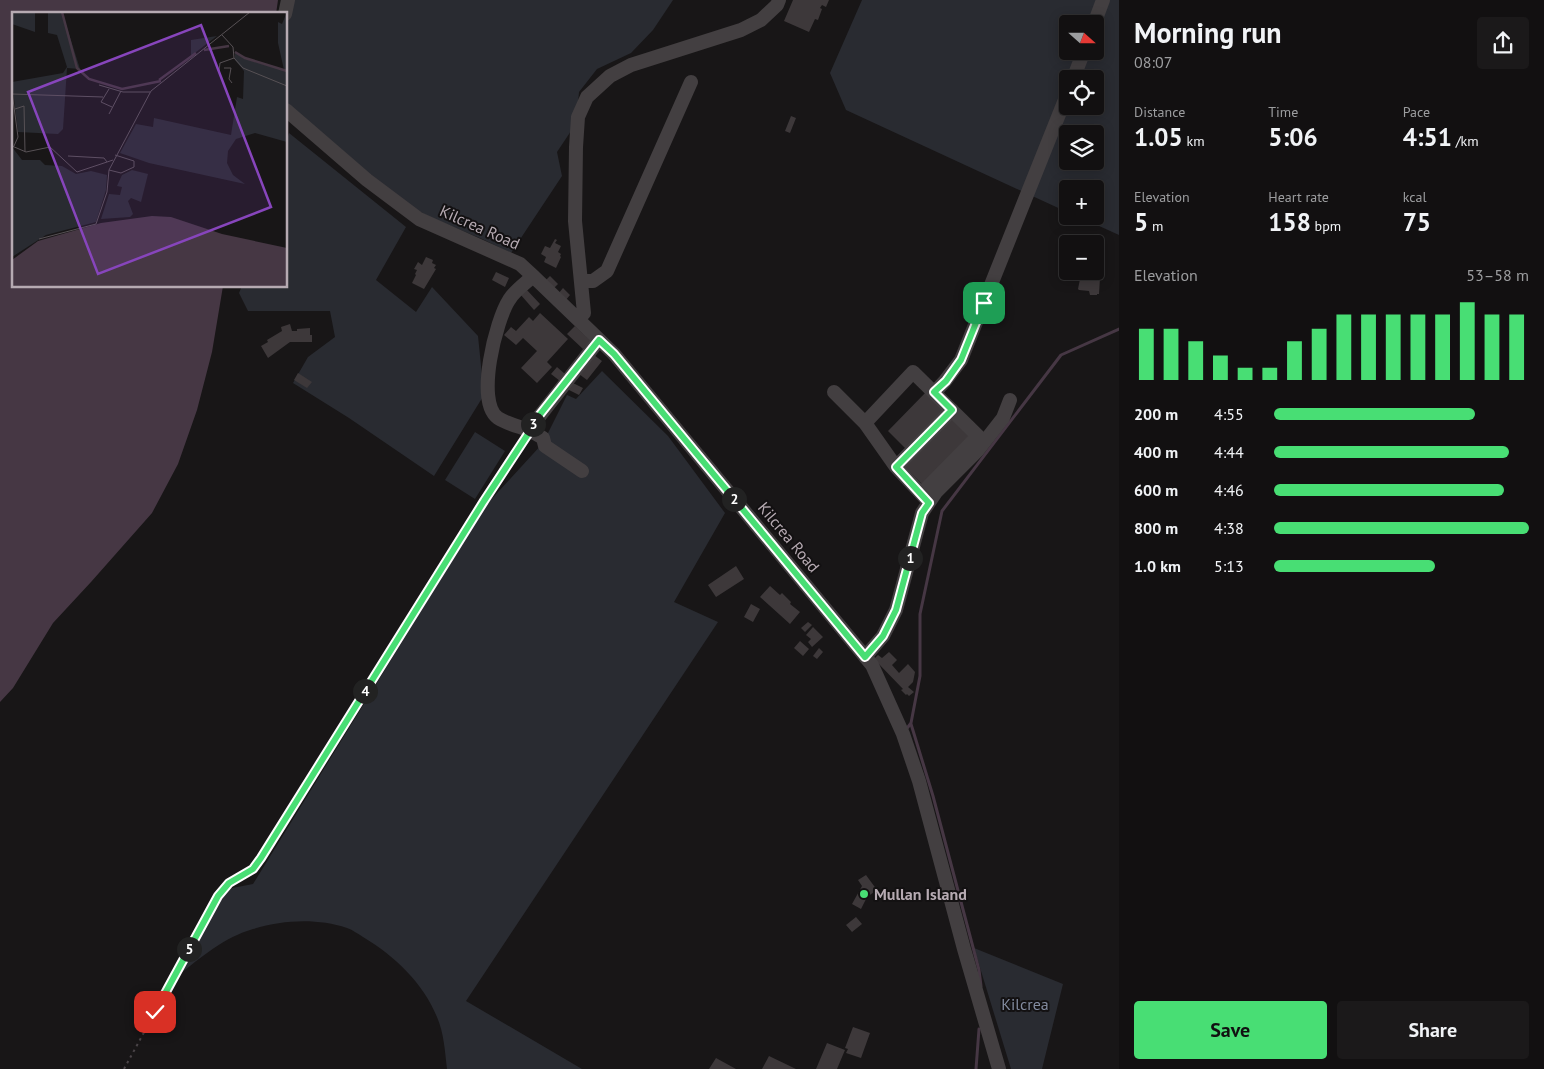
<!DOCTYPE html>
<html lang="en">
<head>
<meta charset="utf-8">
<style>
  body { margin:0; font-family:"PT Sans",sans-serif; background:#1b191a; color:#f1f3f6; height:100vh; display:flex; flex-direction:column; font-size:19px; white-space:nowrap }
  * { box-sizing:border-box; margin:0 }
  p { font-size:16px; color:#9c9d9f }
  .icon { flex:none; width:28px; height:28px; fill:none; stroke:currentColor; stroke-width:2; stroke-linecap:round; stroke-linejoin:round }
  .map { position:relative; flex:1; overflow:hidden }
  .sheet { display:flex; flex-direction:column; background:#121011; width:425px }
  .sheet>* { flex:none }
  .needle { width:32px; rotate:111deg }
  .controls { position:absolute; left:1059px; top:15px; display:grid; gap:10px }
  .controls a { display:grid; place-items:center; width:45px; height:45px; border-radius:5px; background:#121011; box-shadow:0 2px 12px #0003,0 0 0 1px #313031; font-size:25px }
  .pin { position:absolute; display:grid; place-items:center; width:42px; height:42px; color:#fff; margin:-21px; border-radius:10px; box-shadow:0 2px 8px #0006 }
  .km { position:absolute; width:25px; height:25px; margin:-12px; border-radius:50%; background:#222; color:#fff; font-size:14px; line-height:25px; text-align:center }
  .round { display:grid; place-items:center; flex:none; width:52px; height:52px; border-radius:5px; background:#1b191a }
  .overview { display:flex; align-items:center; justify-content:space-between; height:85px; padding:0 15px }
  h1 { font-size:28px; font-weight:700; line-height:38px }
  .figures { display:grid; grid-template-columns:repeat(3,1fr); gap:8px; height:85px; padding:5px 15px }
  .figures div { display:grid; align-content:center }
  .figures b { font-size:25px; font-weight:700 }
  .figures small { font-size:14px; font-weight:400 }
  .figures p { font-size:14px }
  .chart { height:140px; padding:10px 15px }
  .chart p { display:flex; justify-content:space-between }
  .chart svg { width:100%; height:90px; margin-top:5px; stroke:#48de74; stroke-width:6 }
  .primary-button { display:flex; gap:10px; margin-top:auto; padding:10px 15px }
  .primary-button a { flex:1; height:58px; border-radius:5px; background:#48de74; color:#111; font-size:20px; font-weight:700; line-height:58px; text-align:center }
  .primary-button a+a { background:#1b191a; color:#f1f3f6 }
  ul { padding:0 15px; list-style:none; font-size:16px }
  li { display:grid; grid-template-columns:80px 60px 1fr; align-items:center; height:38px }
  li i { height:12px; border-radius:6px; background:#48de74 }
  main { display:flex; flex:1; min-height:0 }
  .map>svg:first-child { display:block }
  .green { fill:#292b31; fill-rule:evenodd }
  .water { fill:#463744 }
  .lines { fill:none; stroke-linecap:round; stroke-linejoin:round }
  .stream { stroke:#463744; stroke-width:3 }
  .building { fill:#3d383a }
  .path { stroke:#4a4448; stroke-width:2; stroke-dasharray:2.5 4; stroke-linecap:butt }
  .minor { stroke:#433f41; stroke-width:14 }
  .route-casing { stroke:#fff; stroke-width:10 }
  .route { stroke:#48de74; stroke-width:6 }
  .poi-dot { fill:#48de74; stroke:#131112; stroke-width:2 }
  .labels { text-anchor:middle; stroke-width:4; stroke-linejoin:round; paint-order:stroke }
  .street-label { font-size:16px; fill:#b6aab2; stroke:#131112 }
  .poi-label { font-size:16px; font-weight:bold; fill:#b6aab2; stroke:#131112; text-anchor:start }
  .park-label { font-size:16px; fill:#838b9f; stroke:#131112 }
  .inset-river { fill:none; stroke:#463744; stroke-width:2.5 }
  .inset-road { fill:none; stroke:#575155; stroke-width:1 }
  .view { fill:#8745bc; fill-opacity:0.15; stroke:#8745bc; stroke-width:2.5 }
  .inset-edge { fill:none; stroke:#b6aab2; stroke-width:2.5 }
</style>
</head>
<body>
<main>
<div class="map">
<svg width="1119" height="1069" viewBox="0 0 1119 1069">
  <rect width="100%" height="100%" fill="#181617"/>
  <path class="green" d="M 291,0 L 673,0 L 653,30 L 631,53 L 597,69 L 579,92 L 577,114 L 573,128 L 557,152 L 562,176 L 511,253 L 482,239 L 432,218 L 405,204 L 286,102 L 286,25 Z
    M 862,0 L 1119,0 L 1119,235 L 1077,216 L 1095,216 L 1095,189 L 1068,189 L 1067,212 L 846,110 L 830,73 ZM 1068,24 L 1095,24 L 1095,51 L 1068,51 ZM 1068,79 L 1095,79 L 1095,106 L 1068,106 ZM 1068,134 L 1095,134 L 1095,161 L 1068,161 Z
    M 289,133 L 406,227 L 376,280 L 416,312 L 432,287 L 478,336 L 484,395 L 434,476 L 349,418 L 293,383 L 308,357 L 335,337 L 330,311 L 248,311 L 239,293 L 242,286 L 286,286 L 286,142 Z
    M 602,371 L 668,436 L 725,513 L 674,602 L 718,622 L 466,1001 L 582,1069 L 447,1069 C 445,1052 444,1033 437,1017 C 423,983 395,956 363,937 C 358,934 353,930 347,928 C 317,918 283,920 253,929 C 225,937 201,957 179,975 L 227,889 L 253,884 L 487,504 L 543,443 L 567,395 L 576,399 Z
    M 475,432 L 505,451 L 475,499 L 445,480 Z
    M 974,948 L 1063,984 L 1042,1069 L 1011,1069 Z"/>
  <path class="water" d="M 0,0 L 278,0 L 276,14 L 14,14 L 14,286 L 223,286 L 212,352 L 197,410 L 178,464 L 152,513 L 91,582 L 53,623 L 13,688 L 0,702 Z"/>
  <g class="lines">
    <path class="stream" d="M 911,724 L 933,796 L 979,970 L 981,986
      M 905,731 L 911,723 L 920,676 L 920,614 L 942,511 L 1061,355 L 1119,329
      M 976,1069 L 979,1029"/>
  </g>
  <path class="building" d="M 793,0 L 829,0 L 826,7 L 822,5 L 820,8 L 822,9 L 818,20 L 815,19 L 809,32 L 784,21 Z
    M 791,116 L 796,118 L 790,133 L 785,131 Z
    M 555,239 L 557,240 L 555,243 L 561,246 L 558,252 L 561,254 L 560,256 L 561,257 L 556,268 L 544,262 L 546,257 L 541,254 L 545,246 L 550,248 Z
    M 426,257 L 433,260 L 432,263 L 436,265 L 434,268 L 436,269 L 424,289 L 412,283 L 416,275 L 415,274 L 417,270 L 414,269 L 418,262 L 422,265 Z
    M 1095,261 L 1101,262 L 1099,294 L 1097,294 L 1097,295 L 1090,295 L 1089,291 L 1079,290 L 1078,289 L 1080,279 L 1085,280 L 1085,277 L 1081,276 L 1082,271 L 1095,271 Z
    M 496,272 L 509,278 L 505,287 L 492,280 Z
    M 550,276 L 558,284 L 554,288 L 546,280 Z
    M 563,288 L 570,295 L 565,301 L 558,294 Z
    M 526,289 L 540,304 L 534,310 L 520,294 Z
    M 540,313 L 568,339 L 547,362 L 552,367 L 537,383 L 521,368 L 537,351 L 523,338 L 516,345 L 504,335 L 511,327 L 516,331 L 529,317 L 533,321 Z
    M 290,324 L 292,331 L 297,331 L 297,329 L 310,328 L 310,335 L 312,335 L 312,342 L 290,342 L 268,358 L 261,346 L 268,342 L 267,340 L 282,331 L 281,327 Z
    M 575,326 L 591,341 L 583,349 L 567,334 Z
    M 594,355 L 602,361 L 587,380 L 579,374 Z
    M 557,367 L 565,374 L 560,381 L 551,374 Z
    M 298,373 L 312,382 L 307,388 L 294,380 Z
    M 571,382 L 583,388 L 579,395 L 567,389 Z
    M 927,391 L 948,411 L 906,449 L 888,431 Z
    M 952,416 L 974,437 L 925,487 L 904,466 Z
    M 736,566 L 744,579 L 716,597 L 708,585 Z
    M 770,586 L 780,595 L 782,593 L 791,602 L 790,604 L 800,612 L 790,624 L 760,597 Z
    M 751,604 L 760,609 L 753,622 L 744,617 Z
    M 808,622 L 812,625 L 805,632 L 801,628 Z
    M 813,627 L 823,637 L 812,647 L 808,642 L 811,639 L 806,635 Z
    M 800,641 L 809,649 L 803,656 L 794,648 Z
    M 819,648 L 823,652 L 817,659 L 813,656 Z
    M 889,652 L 897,660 L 892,665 L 899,673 L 908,664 L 915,672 L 913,682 L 908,687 L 914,692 L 909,696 L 907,694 L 906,695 L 901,690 L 903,689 L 874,659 L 878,655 L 882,658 Z
    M 866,875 L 877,890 L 867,897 L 861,909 L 852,904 L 862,886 L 858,880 Z
    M 856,917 L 862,924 L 852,932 L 846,925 Z
    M 853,1027 L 870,1033 L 861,1058 L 846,1053 L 848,1049 L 845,1048 Z
    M 827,1043 L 845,1050 L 837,1069 L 816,1069 Z
    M 769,1056 L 796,1069 L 762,1069 Z
    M 716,1058 L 736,1069 L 709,1069 Z"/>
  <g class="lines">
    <path class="path" d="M 124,1069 L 218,897 L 229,883 L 253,869 L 261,858 L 484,501 L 524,441"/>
    <path class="minor" d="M 285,14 L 288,0
      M 1094,24 L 1103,0
      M 1073,79 L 1084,51
      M 286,110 L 367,180 L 419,219 L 520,264 L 533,276 L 614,354 L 872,665 L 903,734 L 919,781 L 964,949 L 999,1069
      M 533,276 C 526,283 514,291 509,300 C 496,320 475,402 498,418 C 507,424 521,427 531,431 L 535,422 L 599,340
      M 581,281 L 593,281 L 607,271 L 691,82
      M 578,319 L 584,313 L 575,221 L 576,147 L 578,117 L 587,97 L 610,76 L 631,65 L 741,30 L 761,20 L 777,5 L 779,0
      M 834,392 L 865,423 L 896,467 L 928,501
      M 935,392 L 945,381 L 961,360 L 1068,92
      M 865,423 L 913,372 L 978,436 L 926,489
      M 531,431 L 543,438 L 545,446 L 582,471
      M 896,467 L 952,410
      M 865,657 L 883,636 L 896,610 L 922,513 L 936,492 L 978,450 L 1003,418 L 1010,400"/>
  </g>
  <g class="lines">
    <defs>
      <path id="route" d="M 155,1012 L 218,896 L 229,883 L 253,869 L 261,858 L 484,501 L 530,431 L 534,422 L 599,340 L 614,354 L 865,657 L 883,636 L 896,610 L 922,513 L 929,503 L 896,467 L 952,410 L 934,392 L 946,381 L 961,360 L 984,303"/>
    </defs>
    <use href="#route" class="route-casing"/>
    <use href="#route" class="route"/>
  </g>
  <circle class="poi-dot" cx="864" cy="894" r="5"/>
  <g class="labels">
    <g class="street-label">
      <text transform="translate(480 227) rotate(24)" y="6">Kilcrea Road</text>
      <text transform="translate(789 537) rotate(50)" y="6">Kilcrea Road</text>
    </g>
    <g class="poi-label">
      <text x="874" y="900">Mullan Island</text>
    </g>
    <g class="park-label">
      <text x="1025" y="1010">Kilcrea</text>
    </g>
  </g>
  <g transform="translate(12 12)">
    <rect width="275" height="275" fill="#181617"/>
    <path d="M 0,0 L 23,0 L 23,20 L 0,12 ZM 36,0 L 50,0 L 68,57 L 55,56 L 51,117 L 46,122 L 6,120 L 0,70 L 51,61 L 55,55 L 45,23 L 36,21 ZM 275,0 L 275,130 L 243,121 L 224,127 L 216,139 L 215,151 L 221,163 L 233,172 L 137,151 L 108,141 L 124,112 L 141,115 L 142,106 L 219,123 L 225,85 L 231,87 L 232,59 L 223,48 L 223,39 L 233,47 L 272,58 L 266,31 L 266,10 L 270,12 ZM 205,24 L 197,30 L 179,44 L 179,28 ZM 0,135 L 10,148 L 28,148 L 33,153 L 50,154 L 64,162 L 79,159 L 95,163 L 94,178 L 84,210 L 34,223 L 0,245 ZM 120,158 L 136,162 L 129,190 L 119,186 L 116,189 L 121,202 L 118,205 L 89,207 L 97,182 L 108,183 L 110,175 L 105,174 L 110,163 Z" fill="#292b31"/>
    <path d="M 140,204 L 159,205 L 210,222 L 275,236 L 275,275 L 0,275 L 0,248 L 26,229 L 89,211 Z" fill="#463744"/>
    <path class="inset-river" d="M 50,0 L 65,56 L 77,67 L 110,77 L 149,69M 192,38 L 217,34M 223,40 L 233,46 L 275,59M 147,68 L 184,41"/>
    <path class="inset-road" d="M 222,46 L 231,56 L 275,74M 212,56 L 219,56 L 217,67 L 220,71M 207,59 L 208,51 L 222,46 L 221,35 L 210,23M 87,73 L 111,80 L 138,80M 97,77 L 89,90 L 100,95M 0,80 L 6,125 L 2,134M 0,82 L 91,85M 3,97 L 12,94 L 13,140M 97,102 L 109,79M 0,134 L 14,140 L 38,135 L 65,160 L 101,148M 56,144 L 92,146 L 95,150M 97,158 L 109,161 L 122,155 L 122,149 L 103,143M 27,227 L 84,212 L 95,180 L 97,158 L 139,79 L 238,0"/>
    <path class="view" d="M 189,13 L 259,195 L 86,262 L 16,80 Z"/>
    <rect width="275" height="275" class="inset-edge"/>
  </g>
</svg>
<div class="controls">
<a><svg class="needle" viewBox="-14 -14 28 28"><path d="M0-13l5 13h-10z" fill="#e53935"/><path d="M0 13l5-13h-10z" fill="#9c9d9f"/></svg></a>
<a><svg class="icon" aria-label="locate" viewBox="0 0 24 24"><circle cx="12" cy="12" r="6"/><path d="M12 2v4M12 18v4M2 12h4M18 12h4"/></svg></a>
<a><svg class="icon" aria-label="layers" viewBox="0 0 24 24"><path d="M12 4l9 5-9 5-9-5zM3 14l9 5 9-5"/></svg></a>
<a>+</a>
<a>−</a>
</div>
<div class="pin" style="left:984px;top:303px;background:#1e9e55"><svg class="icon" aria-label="arrive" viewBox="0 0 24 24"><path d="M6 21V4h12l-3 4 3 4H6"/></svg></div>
<div class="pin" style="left:155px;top:1012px;background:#d93025"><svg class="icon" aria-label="check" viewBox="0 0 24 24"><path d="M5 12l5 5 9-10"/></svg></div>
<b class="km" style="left:910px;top:558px">1</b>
<b class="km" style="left:734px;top:499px">2</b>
<b class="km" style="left:533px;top:424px">3</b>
<b class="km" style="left:365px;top:691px">4</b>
<b class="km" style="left:189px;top:949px">5</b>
</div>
<section class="sheet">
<div class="overview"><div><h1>Morning run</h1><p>08:07</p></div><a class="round"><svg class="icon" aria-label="share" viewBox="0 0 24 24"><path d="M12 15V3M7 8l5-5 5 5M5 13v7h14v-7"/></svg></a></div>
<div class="figures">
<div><p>Distance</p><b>1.05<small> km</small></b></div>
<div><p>Time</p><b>5:06</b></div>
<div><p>Pace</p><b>4:51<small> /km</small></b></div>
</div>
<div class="figures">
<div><p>Elevation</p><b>5<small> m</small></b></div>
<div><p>Heart rate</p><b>158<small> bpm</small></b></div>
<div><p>kcal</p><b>75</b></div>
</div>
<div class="chart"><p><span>Elevation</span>53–58 m</p>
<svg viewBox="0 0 160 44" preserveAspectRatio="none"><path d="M5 44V19M15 44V19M25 44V25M35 44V32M45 44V38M55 44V38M65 44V25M75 44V19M85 44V12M95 44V12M105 44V12M115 44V12M125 44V12M135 44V6M145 44V12M155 44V12"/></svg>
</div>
<ul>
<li><b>200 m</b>4:55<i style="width:79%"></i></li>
<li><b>400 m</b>4:44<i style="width:92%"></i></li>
<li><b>600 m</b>4:46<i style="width:90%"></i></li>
<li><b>800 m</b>4:38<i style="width:100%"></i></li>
<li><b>1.0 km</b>5:13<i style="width:63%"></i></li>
</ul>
<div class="primary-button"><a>Save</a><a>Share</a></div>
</section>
</main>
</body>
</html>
